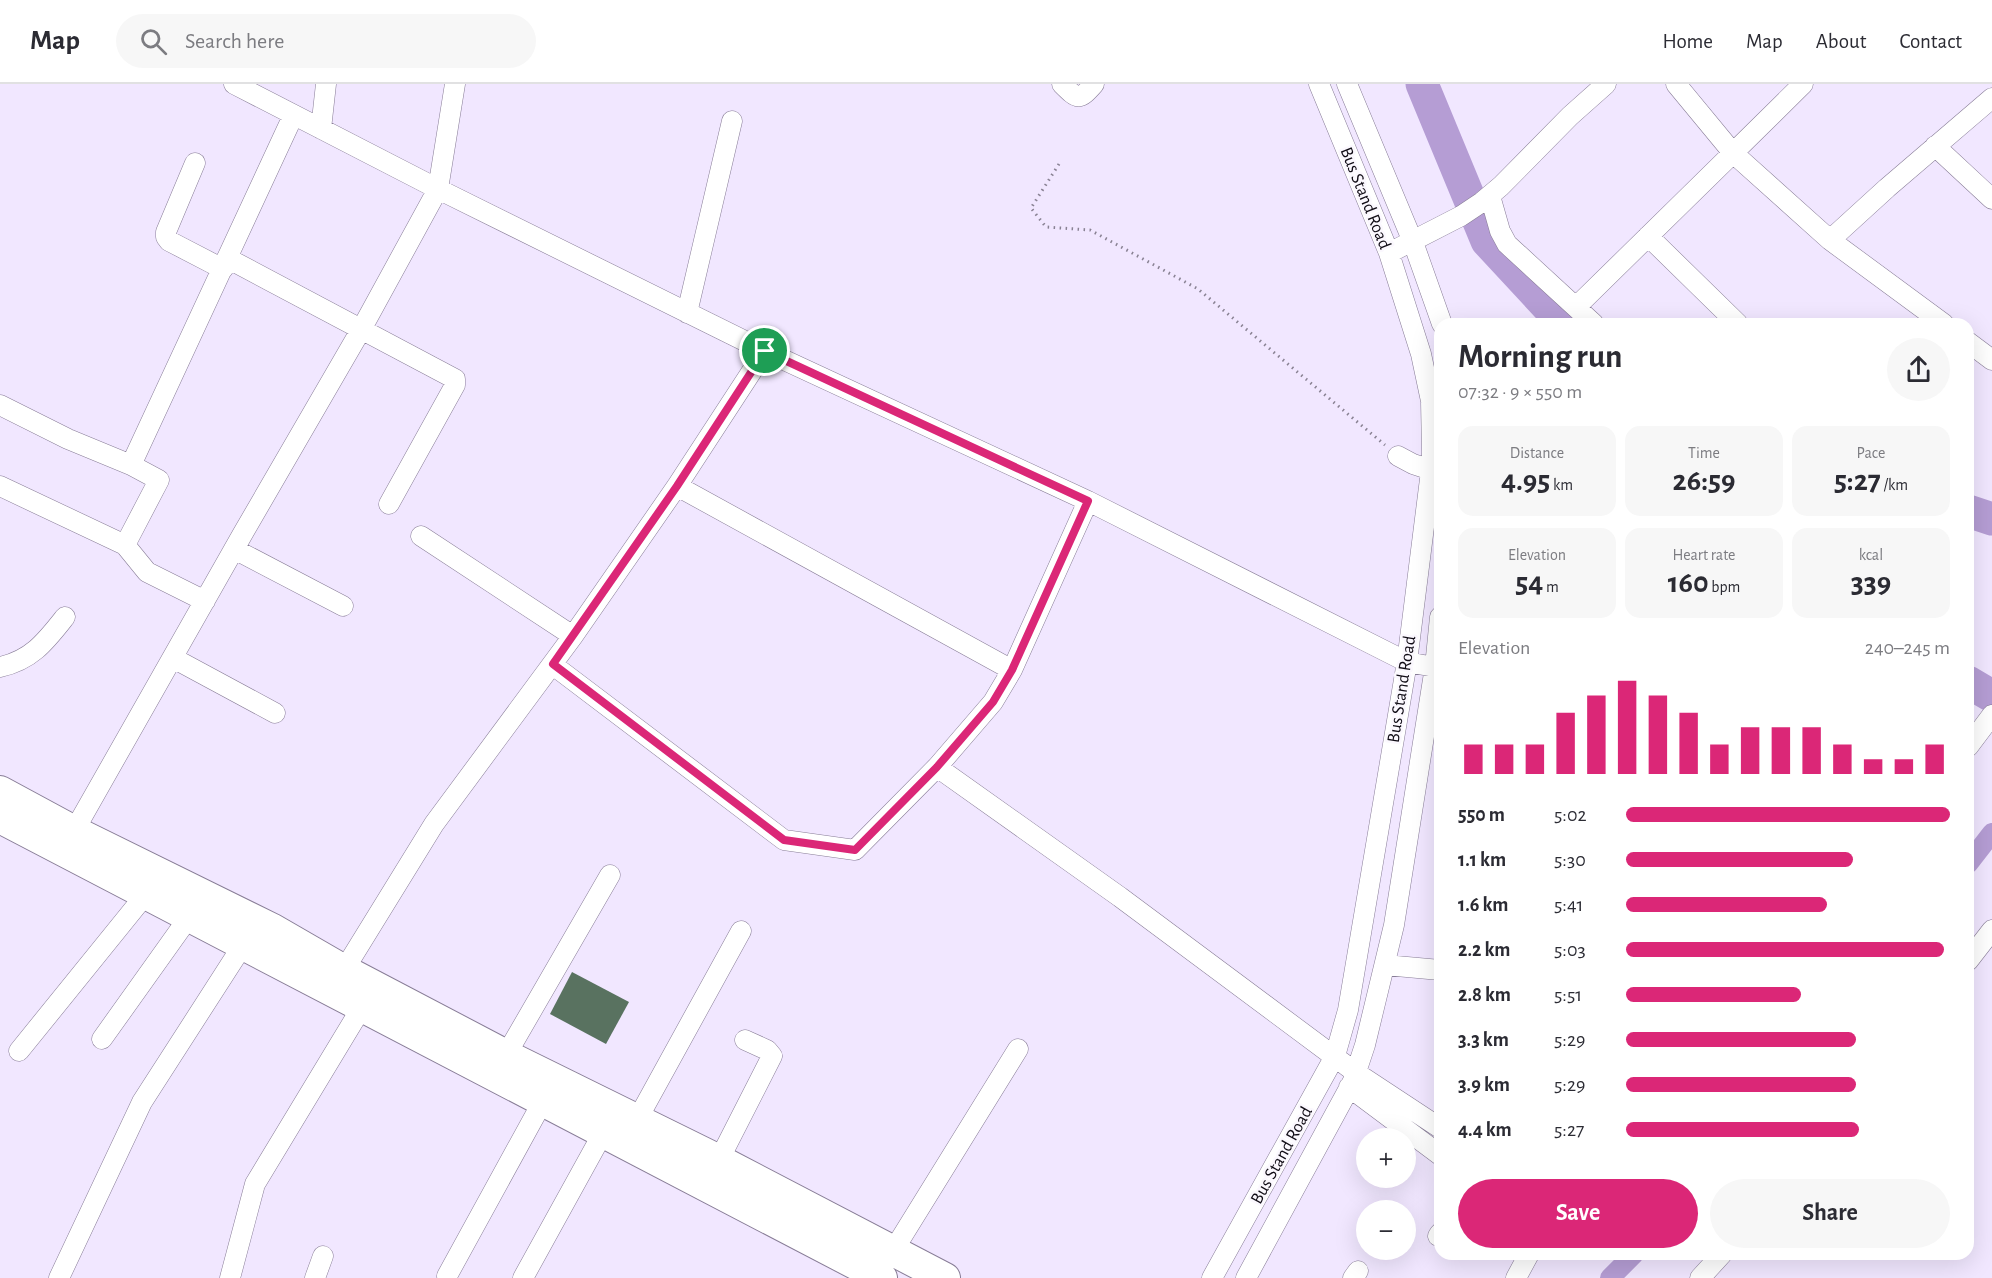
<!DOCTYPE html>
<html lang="en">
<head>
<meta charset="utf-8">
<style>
  body { margin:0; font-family:"Alegreya Sans",sans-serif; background:#f7f7f7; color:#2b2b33; height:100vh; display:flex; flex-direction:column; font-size:22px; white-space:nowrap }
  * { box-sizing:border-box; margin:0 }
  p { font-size:20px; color:#7c7c81 }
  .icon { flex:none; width:33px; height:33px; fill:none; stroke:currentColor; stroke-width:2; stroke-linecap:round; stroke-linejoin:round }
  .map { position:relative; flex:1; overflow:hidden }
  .sheet { position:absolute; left:1434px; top:234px; width:540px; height:942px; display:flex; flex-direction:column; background:#fff; border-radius:18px; box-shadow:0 6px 24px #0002 }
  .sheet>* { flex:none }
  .buttons { position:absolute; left:1356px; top:1044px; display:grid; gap:12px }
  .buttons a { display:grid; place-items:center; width:60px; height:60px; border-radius:50%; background:#fff; box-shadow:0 6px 24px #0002; font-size:30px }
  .pin { position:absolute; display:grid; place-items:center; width:51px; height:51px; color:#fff; margin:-26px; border:3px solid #fff; border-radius:50%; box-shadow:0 2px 6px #0007 }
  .round { display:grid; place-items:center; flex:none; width:63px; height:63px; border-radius:32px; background:#f7f7f7 }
  .overview { display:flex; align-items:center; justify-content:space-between; height:102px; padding:0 24px }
  h1 { font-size:33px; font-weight:700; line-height:45px }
  .metrics { display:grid; grid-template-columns:repeat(3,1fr); gap:9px; height:102px; padding:6px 24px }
  .metrics div { display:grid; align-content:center; border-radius:15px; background:#f7f7f7; text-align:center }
  .metrics b { font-size:30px; font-weight:700 }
  .metrics small { font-size:16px; font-weight:400 }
  .metrics p { font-size:16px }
  .chart { height:168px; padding:12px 24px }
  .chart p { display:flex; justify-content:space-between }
  .chart svg { width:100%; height:108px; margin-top:6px; stroke:#db2777; stroke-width:6 }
  .primary-button { display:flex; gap:12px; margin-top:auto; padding:12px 24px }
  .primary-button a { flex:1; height:69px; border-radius:36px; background:#db2777; color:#fff; font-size:24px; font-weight:700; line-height:69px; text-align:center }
  .primary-button a+a { background:#f7f7f7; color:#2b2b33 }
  ul { padding:0 24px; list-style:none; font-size:20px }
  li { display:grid; grid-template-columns:96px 72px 1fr; align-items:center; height:45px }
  li i { height:15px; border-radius:8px; background:#db2777 }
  header { display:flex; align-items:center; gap:36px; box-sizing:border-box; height:84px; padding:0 30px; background:#fff; border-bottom:2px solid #e1e1e2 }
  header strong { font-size:28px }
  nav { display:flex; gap:33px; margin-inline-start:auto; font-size:21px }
  .search { width:420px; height:54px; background:#f7f7f7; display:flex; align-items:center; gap:15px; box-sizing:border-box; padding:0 21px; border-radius:33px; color:#7c7c81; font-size:22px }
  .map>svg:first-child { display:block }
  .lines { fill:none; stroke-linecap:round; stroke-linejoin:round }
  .canal { stroke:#b59dd4; stroke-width:20 }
  .river { stroke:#b59dd4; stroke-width:33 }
  .building { fill:#597260 }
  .minor-casing { stroke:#887d97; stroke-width:21 }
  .highway-casing { stroke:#887d97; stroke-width:32 }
  .path { stroke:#898293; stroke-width:3; stroke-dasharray:1.5 4.5; stroke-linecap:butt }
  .minor { stroke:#fff; stroke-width:20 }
  .highway { stroke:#fff; stroke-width:30 }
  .route-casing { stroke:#fff; stroke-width:12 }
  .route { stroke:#db2777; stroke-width:8 }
  .labels { text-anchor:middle; stroke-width:5; stroke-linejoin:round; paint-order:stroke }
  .street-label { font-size:18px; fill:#100c15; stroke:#fbf8fe }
</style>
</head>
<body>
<header>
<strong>Map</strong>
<div class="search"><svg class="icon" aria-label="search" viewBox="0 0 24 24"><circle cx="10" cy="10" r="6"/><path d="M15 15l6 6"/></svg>Search here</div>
<nav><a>Home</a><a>Map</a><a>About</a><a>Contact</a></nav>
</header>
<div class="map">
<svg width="1992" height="1194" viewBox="0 0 1992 1194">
  <rect width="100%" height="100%" fill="#f1e7ff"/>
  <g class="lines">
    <path class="canal" d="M 1968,780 L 1992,749
      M 1610,1194 L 1634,1170"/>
    <path class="river" d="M 1422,0 L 1487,157 L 1564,240
      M 1968,427 L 1992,435
      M 1968,598 L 1992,612"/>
  </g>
  <path class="building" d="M 572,888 L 629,918 L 606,960 L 550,930 Z"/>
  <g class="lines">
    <defs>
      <path id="minor" d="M 234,0 L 438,105 L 765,267 L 1088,417
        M 1062,0 C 1078,16 1079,17 1094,0
        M 1347,0 L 1413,158 L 1442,240
        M 1803,0 L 1733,69 L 1830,156 L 1944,240
        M 321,45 L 326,0
        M 1935,62 L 1992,115
        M 195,79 L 166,148 L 166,153 L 169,157 L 223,185
        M 1490,112 L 1500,147 L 1507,160 L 1594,240
        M 1648,152 L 1738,240
        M 1830,156 L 1887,104 L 1992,14
        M 1389,169 L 1461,132 L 1482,118 L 1501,102 L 1570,32 L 1606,0
        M 227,174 L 455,295 L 455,301 L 389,420
        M 1576,223 L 1733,69 L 1676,0
        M 687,229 L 732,37
        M 1968,258 L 1992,276
        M 0,321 L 68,355 L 131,381 L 159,396 L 125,461
        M 1398,372 L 1413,380 L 1440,389
        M 131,381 L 293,32
        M 0,402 L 125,461 L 147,488 L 205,517
        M 677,402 L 1012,586
        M 421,452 L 573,552
        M 234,465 L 343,522
        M 173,574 L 275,629
        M 553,581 L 784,756 L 855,766 L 937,683
        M 0,583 C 32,576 46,557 65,533
        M 1440,584 L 1407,578 L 1088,417 L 1012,586 L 993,618 L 937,683 L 1120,813 L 1355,988 L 1440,1044
        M 1968,663 L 1992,631
        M 74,747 L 242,451 L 362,244 L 438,105 L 455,0
        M 1968,877 L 1992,846
        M 1385,881 L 1440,886
        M 344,886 L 434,740 L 573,552 L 677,402 L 765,267
        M 102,955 L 189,833
        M 19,967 L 146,810
        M 506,971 L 610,791
        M 1349,1003 L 1440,1071
        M 637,1036 L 741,847
        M 719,1076 L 772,972 L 767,966 L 745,956
        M 1438,1152 L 1440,1149
        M 893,1167 L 1018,965
        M 447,1192 L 543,1017
        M 59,1194 L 142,1018 L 243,861
        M 230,1194 L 255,1100 L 362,923
        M 315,1194 L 323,1172
        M 523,1194 L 603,1049
        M 1212,1194 L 1335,972 L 1348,926 L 1407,578 L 1431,387 L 1432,368 L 1431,317 L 1421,270 L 1389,169 L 1319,0
        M 1246,1194 L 1353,997 L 1365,961 L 1394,841 L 1435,583 L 1440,533
        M 1353,1194 L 1358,1187
        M 1516,1194 L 1529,1170
        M 1700,1194 L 1722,1170"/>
      <path id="highway" d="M 0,707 L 74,747 L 273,845 L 344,886 L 506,971 L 719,1076 L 945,1194
        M 0,734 L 882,1194"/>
    </defs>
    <use href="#minor" class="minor-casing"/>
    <use href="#highway" class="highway-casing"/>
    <path class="path" d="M 1059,80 L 1031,124 L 1046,143 L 1090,146 L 1198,205 L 1385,361"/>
    <use href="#minor" class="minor"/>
    <use href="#highway" class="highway"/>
  </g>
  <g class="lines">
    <defs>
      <path id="route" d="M 765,267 L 1088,417 L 1012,586 L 993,618 L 937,683 L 855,766 L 784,756 L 553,580 L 677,402 Z"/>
    </defs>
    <use href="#route" class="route-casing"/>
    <use href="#route" class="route"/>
  </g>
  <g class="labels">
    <g class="street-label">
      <text transform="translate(1366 114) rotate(68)" y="6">Bus Stand Road</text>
      <text transform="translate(1401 605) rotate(-81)" y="6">Bus Stand Road</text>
      <text transform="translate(1281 1071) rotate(-61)" y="6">Bus Stand Road</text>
    </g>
  </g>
</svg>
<div class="buttons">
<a>+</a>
<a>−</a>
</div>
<div class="pin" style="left:765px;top:267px;background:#1e9e55"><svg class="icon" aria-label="arrive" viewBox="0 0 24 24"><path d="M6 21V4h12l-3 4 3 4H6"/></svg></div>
<section class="sheet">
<div class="overview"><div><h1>Morning run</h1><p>07:32 · 9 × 550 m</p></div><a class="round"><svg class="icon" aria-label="share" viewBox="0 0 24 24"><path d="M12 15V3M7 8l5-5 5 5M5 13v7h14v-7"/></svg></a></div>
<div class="metrics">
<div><p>Distance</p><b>4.95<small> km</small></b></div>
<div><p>Time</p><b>26:59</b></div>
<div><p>Pace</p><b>5:27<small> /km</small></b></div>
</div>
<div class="metrics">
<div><p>Elevation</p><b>54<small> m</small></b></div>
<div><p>Heart rate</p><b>160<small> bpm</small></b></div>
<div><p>kcal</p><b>339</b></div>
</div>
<div class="chart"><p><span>Elevation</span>240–245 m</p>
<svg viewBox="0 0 160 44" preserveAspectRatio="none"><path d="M5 44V32M15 44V32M25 44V32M35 44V19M45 44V12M55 44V6M65 44V12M75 44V19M85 44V32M95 44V25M105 44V25M115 44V25M125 44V32M135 44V38M145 44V38M155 44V32"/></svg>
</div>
<ul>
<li><b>550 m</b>5:02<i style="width:100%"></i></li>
<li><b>1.1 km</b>5:30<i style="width:70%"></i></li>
<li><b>1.6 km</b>5:41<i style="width:62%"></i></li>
<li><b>2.2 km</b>5:03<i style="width:98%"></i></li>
<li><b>2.8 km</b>5:51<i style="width:54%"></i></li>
<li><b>3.3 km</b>5:29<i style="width:71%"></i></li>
<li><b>3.9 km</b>5:29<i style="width:71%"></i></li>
<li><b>4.4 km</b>5:27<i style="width:72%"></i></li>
</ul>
<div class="primary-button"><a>Save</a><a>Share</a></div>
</section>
</div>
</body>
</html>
